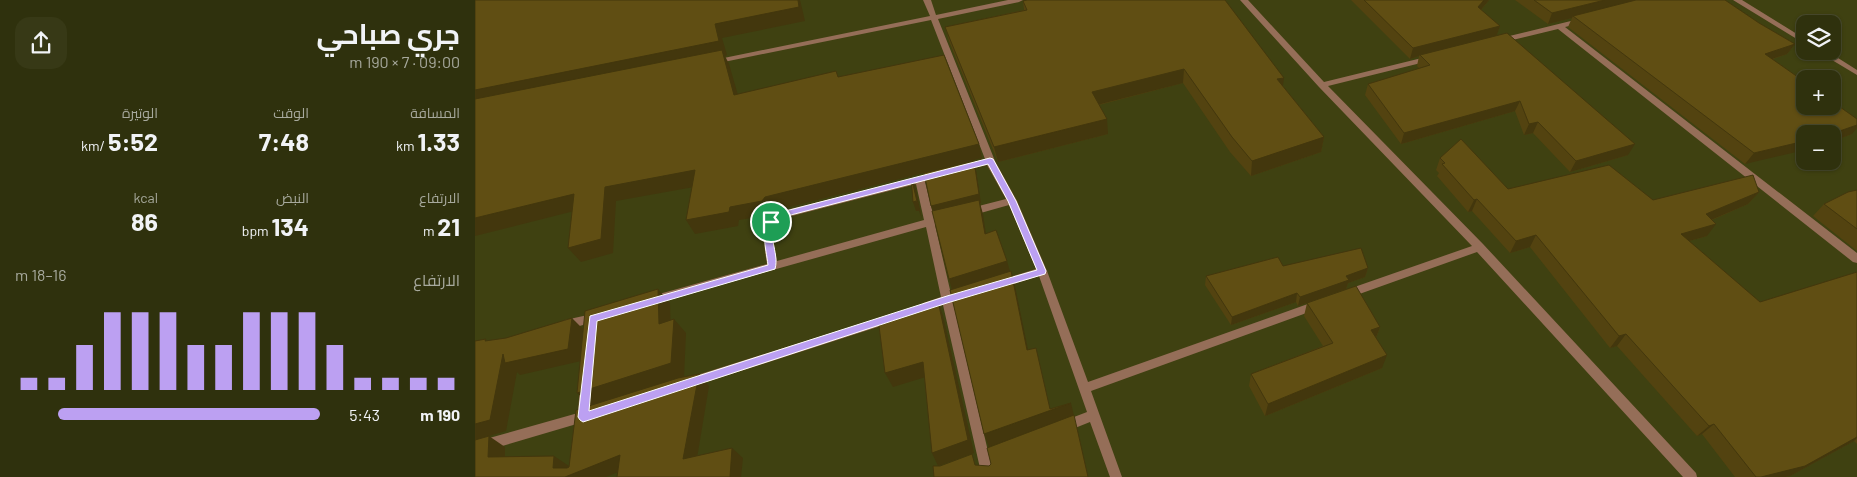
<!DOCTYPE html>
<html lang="ar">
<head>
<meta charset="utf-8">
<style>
  body { margin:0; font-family:Barlow,Cairo,sans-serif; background:#373916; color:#f1f3f6; direction:rtl; height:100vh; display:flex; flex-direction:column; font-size:19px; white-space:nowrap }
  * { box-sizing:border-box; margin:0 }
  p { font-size:16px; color:#a7a99d }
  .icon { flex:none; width:28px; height:28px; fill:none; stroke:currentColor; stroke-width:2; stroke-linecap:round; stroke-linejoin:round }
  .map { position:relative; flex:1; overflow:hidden; direction:ltr }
  .drawer { display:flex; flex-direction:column; background:#2f310d; width:475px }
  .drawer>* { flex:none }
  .fabs { position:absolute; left:1321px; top:15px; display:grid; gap:10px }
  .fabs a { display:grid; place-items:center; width:45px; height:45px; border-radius:10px; background:#2f310d; box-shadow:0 1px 4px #0004,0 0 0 1px #4a4c2e; font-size:25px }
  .pin { position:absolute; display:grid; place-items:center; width:42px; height:42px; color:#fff; margin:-21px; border:2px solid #fff; border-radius:50%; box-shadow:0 1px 5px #0007 }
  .round { display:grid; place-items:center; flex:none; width:52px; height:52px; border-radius:15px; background:#373916 }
  .overview { display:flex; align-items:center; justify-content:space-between; height:85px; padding:0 15px }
  h1 { font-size:28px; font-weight:700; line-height:38px }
  .stats { display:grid; grid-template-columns:repeat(3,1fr); gap:8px; height:85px; padding:5px 15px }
  .stats div { display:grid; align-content:center }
  .stats b { font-size:25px; font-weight:700 }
  .stats small { font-size:14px; font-weight:400 }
  .stats p { font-size:14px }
  .chart { height:140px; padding:10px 15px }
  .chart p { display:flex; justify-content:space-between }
  .chart svg { width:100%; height:90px; margin-top:5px; stroke:#bca0f2; stroke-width:6 }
  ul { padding:0 15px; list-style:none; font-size:16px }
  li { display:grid; grid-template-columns:80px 60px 1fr; align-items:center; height:38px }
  li i { height:12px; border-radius:6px; background:#bca0f2 }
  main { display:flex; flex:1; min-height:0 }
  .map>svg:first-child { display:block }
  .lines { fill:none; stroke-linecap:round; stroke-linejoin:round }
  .street { fill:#956e58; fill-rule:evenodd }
  .wall { fill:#534310 }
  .shaded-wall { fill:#43370d }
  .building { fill:#604e13; stroke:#43370d }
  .route { fill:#bca0f2; stroke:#fff; fill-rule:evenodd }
</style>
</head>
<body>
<main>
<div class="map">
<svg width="1382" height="477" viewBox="0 0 1382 477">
  <rect width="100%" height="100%" fill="#3f4111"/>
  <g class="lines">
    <path class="street" d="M 448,0 L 456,0 L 461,15 L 533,0 L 548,0 L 544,2 L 463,19 L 520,161 L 542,201 L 572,271 L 613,382 L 844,300 L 848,301 L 849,304 L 848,307 L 616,391 L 647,477 L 635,477 L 615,422 L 590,432 L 586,430 L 584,426 L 586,422 L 612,412 L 564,276 L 526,288 L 522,287 L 521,284 L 522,281 L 561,269 L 534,205 L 495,216 L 490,212 L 492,209 L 531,199 L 512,165 L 487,171 L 482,168 L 484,166 L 510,159 L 456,20 L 239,64 L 235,62 L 239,60 L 455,16 Z
      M 765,0 L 773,0 L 849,82 L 955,56 L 958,56 L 958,60 L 853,86 L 1008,244 L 1221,473 L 1222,477 L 1208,477 L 1002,252 L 876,297 L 872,298 L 868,297 L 867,294 L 868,291 L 997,246 L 844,87 Z
      M 1258,0 L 1267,0 L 1330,39 L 1330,44 Z
      M 1108,18 L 1111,18 L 1111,22 L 1090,27 L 1382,253 L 1382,263 L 1378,262 L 1083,29 L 1025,43 L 1021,41 L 1022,39 Z
      M 1342,51 L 1352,51 L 1382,70 L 1382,75 Z
      M 449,176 L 454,179 L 450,182 L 459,218 L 471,214 L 476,218 L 474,221 L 460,225 L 476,294 L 490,290 L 494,291 L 495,294 L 494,297 L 478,302 L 519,477 L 507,477 L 468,305 L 452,310 L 448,309 L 447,306 L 448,303 L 466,297 L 451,227 L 177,304 L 173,303 L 172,300 L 173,297 L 177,296 L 292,264 C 289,245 286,229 299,213 ZM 441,184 L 449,220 L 302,261 C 299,247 295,231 305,219 Z
      M 122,313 L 126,314 L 127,317 L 126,320 L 90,330 L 86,328 L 85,325 L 86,322 L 90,320 Z
      M 417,314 L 421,315 L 422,318 L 421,321 L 216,387 L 212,386 L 210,382 L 212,378 L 216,377 Z
      M 111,381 L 115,382 L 117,386 L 115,412 L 118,416 L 116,420 L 108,425 L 105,423 L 0,454 L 0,442 L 103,413 L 105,386 L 107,382 Z"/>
  </g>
  <path class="wall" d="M 876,0 L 1014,0 L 1006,10 L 1025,26 L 1021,36 L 1153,155 L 1095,172 L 1058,133 L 1049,135 L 1040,111 L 926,144 L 890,95 L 893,84 L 945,69 L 942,66 L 944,56 L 935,59 Z
    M 1040,0 L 1250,0 L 1284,23 L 1320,44 L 1312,54 L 1298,59 L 1377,134 L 1358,141 L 1358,134 L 1270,164 L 1093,27 L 1097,18 L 1073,24 Z
    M 548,1 L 808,86 L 849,137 L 846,152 L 776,176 L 755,152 L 708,83 L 624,105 L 633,134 L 523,162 L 474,41 L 470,27 L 549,10 Z
    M 965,158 L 1033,189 L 1178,200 L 1284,192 L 1273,204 L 1237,220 L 1232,236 L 1214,241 L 1285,302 L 1382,272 L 1382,444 L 1379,441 L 1315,476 L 1310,477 L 1260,477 L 1227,434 L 1222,436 L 1142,346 L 1135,348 L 1055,247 L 1035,253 L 997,211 L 993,212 L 962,176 L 964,173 L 961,170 Z
    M 1382,190 L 1382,251 L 1338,216 L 1349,204 Z
    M 808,266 L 893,268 L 890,277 L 873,283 L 871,289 L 823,306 L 821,302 L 756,325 L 730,285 L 731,276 Z
    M 832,303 L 905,327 L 901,338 L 907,368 L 790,416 L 774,386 L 776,374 L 848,346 L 829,316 Z"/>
  <path class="shaded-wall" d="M 323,0 L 325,0 L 330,21 L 247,38 L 252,55 L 250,56 L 254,64 L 267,109 L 0,106 L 0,90 L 240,24 Z
    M 1009,0 L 1014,0 L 999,18 L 1003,7 Z
    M 1130,0 L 1167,0 L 1098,16 L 1097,18 L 1073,24 L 1077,13 Z
    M 1025,26 L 1021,37 L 945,55 L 944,56 L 935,59 L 938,48 Z
    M 1320,44 L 1312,54 L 1282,64 L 1290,54 Z
    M 709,69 L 708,83 L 618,106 L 617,92 Z
    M 809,78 L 807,92 L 802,79 Z
    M 1045,101 L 1040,111 L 926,144 L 929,133 Z
    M 632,119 L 633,134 L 523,162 L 519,147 Z
    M 1063,122 L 1058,133 L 1049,135 L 1054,124 Z
    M 1382,125 L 1382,128 L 1377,134 L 1358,141 L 1358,134 L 1356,134 Z
    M 849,137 L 846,152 L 776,176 L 777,161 Z
    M 1330,141 L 1330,150 L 1270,164 L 1279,153 Z
    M 504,144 L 507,158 L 299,211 L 295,215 L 264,220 L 263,226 L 220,234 L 211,220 L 255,207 L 290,197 Z
    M 1160,144 L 1153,155 L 1095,172 L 1101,161 Z
    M 499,161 L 501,170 L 506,203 L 505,203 L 508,214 L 513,248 L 459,215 L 456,206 Z
    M 220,170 L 230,185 L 141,201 L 138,253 L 106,262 L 93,248 L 130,187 Z
    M 436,176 L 440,185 L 447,219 L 444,211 L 441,211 L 438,202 Z
    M 1284,192 L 1273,204 L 1222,226 L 1231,214 Z
    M 99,194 L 111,208 L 0,236 L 0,218 Z
    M 1002,199 L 997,211 L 993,212 L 999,200 Z
    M 1241,224 L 1232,236 L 1196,246 L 1206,234 Z
    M 1061,235 L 1055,247 L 1035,253 L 1041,241 Z
    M 532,261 L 536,275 L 478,293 L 474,279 Z
    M 893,268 L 890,277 L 873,283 L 871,289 L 823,306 L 825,297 L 871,276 Z
    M 536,271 L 540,286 L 556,364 L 552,350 Z
    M 183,289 L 195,303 L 196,338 L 184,324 Z
    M 822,293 L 821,302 L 756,325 L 757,317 Z
    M 463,301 L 468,316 L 499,453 L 463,466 L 457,453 Z
    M 97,318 L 109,330 L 106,361 L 45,375 L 42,372 L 31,431 L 14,436 L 30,447 L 30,468 L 13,457 L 0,440 L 0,424 L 28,354 Z
    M 199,319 L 211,333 L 209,377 L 117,406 L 102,393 Z
    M 905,327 L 900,340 L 896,330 Z
    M 1151,334 L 1142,346 L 1135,348 L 1144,336 Z
    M 912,355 L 907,368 L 790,416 L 793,404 Z
    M 448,362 L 454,376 L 418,387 L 410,373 Z
    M 224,374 L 234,386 L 220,470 L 208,459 Z
    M 596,403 L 599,416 L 514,447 L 509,434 Z
    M 1239,424 L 1227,434 L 1222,436 L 1234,426 Z
    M 1382,437 L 1382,438 L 1379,441 L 1315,476 L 1310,477 L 1286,477 Z
    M 257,448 L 268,458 L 266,477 L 255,477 Z
    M 145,455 L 158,466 L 131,477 L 90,477 L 78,468 L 79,456 L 94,466 Z"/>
  <path class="building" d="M 0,0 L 323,0 L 324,7 L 240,24 L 244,41 L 0,90 Z
    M 552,0 L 750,0 L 809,78 L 802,79 L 849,137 L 777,161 L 757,137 L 709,69 L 617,92 L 632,119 L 519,147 L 470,27 L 552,10 L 548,1 Z
    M 889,0 L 1009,0 L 1003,7 L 1025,26 L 938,48 Z
    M 1059,0 L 1130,0 L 1077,13 Z
    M 1161,0 L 1250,0 L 1284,23 L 1320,44 L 1290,54 L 1330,82 L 1330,106 L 1358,106 L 1358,102 L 1382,119 L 1382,125 L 1356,134 L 1330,134 L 1330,141 L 1279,153 L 1098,16 Z
    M 1032,33 L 1160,144 L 1101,161 L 1063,122 L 1054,124 L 1045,101 L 929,133 L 893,84 L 955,65 L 945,55 Z
    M 247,50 L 259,95 L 361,71 L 363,77 L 469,55 L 504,144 L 290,197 L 287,201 L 255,207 L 254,212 L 211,220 L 220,170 L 130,187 L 126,239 L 93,248 L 99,194 L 0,218 L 0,99 Z
    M 986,139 L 1033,189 L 1134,165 L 1178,200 L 1278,175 L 1284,192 L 1231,214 L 1241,224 L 1206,234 L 1285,302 L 1382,272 L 1382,437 L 1330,466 L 1286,477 L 1281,477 L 1239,424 L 1234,426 L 1151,334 L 1144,336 L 1061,235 L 1041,241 L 1002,199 L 999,200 L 967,164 L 970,163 L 965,158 Z
    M 499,161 L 504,194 L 456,206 L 449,173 Z
    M 436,176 L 444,210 L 441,201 L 438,202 Z
    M 1382,190 L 1382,229 L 1349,204 L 1373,192 Z
    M 504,200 L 510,234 L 521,230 L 532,261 L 474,279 L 457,211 Z
    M 886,248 L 893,268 L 871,276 L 874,280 L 825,297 L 822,293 L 757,317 L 731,276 L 803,257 L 808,266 Z
    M 536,271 L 552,350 L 561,348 L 575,409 L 596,403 L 509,434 L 475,290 Z
    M 881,286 L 905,327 L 896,330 L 912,355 L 793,404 L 776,374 L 858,343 L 832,303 Z
    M 183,289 L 184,324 L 199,319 L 196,363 L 102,393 L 110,311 Z
    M 463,301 L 493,440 L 457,453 L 448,362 L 410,373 L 403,318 Z
    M 97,318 L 93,349 L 30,363 L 28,354 L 15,420 L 0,424 L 0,341 L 11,339 L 10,341 L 31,338 Z
    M 224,374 L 208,459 L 257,448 L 255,477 L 142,477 L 145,455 L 90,477 L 0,477 L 0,440 L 14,436 L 13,457 L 79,456 L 78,468 L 92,468 L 94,467 L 101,410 L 203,378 Z
    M 599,415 L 613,477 L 459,477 L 458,466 L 465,466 L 497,454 L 500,465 L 514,466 L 516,464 L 512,448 Z"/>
  <path class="route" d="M 515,158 L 518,159 L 541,201 L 571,271 L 570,274 L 472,303 L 108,422 L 105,420 L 103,417 L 115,316 L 293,265 C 291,247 284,228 299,214 ZM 513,164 L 533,201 L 562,270 L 472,296 L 114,411 L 122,321 L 300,269 C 305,252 289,233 304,218 Z"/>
</svg>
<div class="fabs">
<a><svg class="icon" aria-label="layers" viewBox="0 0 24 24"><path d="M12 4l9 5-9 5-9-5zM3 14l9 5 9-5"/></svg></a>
<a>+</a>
<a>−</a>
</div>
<div class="pin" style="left:296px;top:222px;background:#1e9e55"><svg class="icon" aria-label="arrive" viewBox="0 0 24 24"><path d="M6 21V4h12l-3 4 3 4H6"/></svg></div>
</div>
<section class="drawer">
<div class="overview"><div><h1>جري صباحي</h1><p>09:00 · 7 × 190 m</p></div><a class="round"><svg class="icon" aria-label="share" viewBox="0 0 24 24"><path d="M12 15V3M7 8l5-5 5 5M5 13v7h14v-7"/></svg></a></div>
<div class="stats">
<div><p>المسافة</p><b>1.33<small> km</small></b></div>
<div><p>الوقت</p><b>7:48</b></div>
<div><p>الوتيرة</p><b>5:52<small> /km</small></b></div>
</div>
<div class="stats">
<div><p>الارتفاع</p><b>21<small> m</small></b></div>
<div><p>النبض</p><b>134<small> bpm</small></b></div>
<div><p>kcal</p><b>86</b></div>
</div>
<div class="chart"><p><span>الارتفاع</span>16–18 m</p>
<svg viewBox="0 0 160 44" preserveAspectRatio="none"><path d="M5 44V38M15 44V38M25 44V22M35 44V6M45 44V6M55 44V6M65 44V22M75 44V22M85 44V6M95 44V6M105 44V6M115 44V22M125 44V38M135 44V38M145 44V38M155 44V38"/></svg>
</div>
<ul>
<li><b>190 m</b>5:43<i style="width:86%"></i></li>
</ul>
</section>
</main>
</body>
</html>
